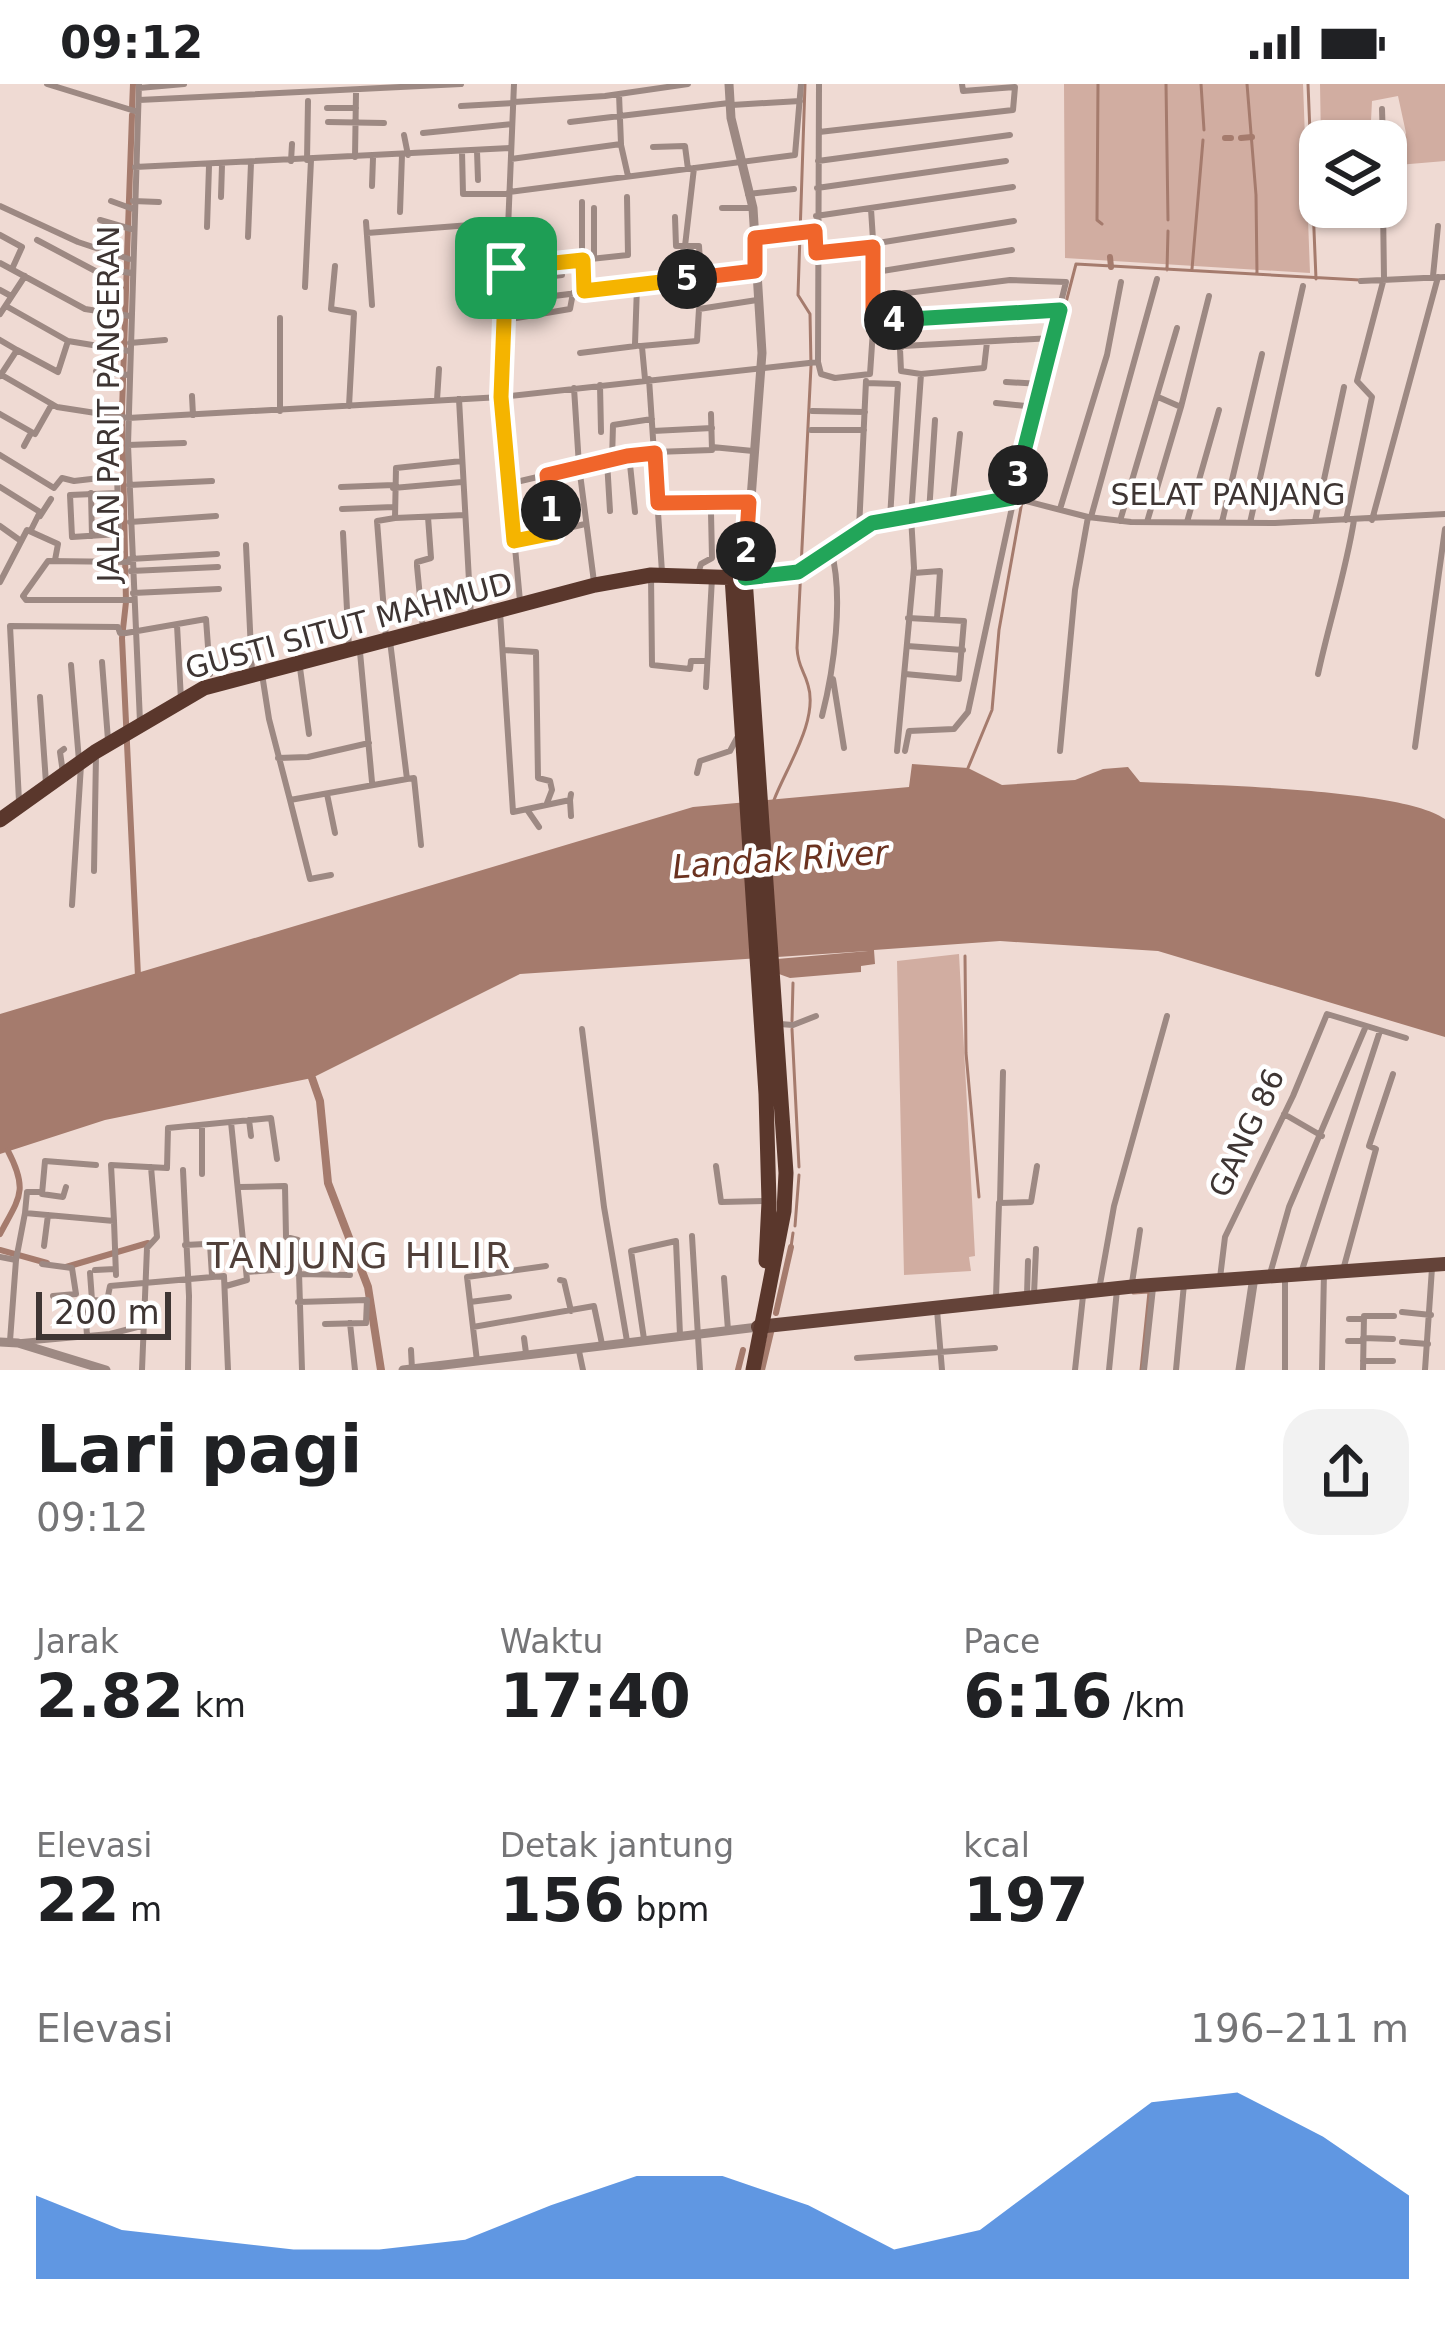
<!DOCTYPE html>
<html lang="id">
<head>
<meta charset="utf-8">
<style>
  body { margin:0; font-family:"DejaVu Sans",sans-serif; background:#f2f2f2; color:#202124; height:100vh; display:flex; flex-direction:column; font-size:45px; white-space:nowrap }
  * { box-sizing:border-box; margin:0 }
  p { font-size:39px; color:#757577 }
  .icon { flex:none; width:66px; height:66px; fill:none; stroke:currentColor; stroke-width:2; stroke-linecap:round; stroke-linejoin:round }
  .map { position:relative; height:1286px; overflow:hidden }
  .details { display:flex; flex-direction:column; background:#fff; flex:1 }
  .details>* { flex:none }
  .buttons { position:absolute; left:1299px; top:36px; display:grid; gap:24px }
  .buttons a { display:grid; place-items:center; width:108px; height:108px; border-radius:24px; background:#fff; box-shadow:0 3px 9px #0004; font-size:60px }
  .scale { position:absolute; left:36px; bottom:30px; width:135px; box-sizing:border-box; padding-left:12px; border:6px solid #3e3533; border-top:0; font-size:33px; line-height:42px; white-space:nowrap; color:#3e3533; -webkit-text-stroke:9px #fff; paint-order:stroke }
  .pin { position:absolute; display:grid; place-items:center; width:102px; height:102px; color:#fff; margin:-51px; border-radius:24px; box-shadow:0 6px 18px #0006 }
  .km { position:absolute; width:60px; height:60px; margin:-30px; border-radius:50%; background:#222; color:#fff; font-size:33px; line-height:60px; text-align:center }
  .round { display:grid; place-items:center; flex:none; width:126px; height:126px; border-radius:36px; background:#f2f2f2 }
  .overview { display:flex; align-items:center; justify-content:space-between; height:204px; padding:0 36px }
  h1 { font-size:66px; font-weight:800; line-height:90px }
  .metrics { display:grid; grid-template-columns:repeat(3,1fr); gap:18px; height:204px; padding:12px 36px }
  .metrics div { display:grid; align-content:center }
  .metrics b { font-size:60px; font-weight:800 }
  .metrics small { font-size:33px; font-weight:400 }
  .metrics p { font-size:33px }
  .chart { height:336px; padding:24px 36px }
  .chart p { display:flex; justify-content:space-between }
  .chart svg { width:100%; height:216px; margin-top:12px; fill:#1e6cd7; opacity:.7 }
  .status { display:flex; justify-content:space-between; align-items:center; height:84px; padding:0 60px; background:#fff; direction:ltr }
  .status svg { height:33px; fill:currentColor }
  .map>svg:first-child { display:block }
  .green { fill:#d1ada1 }
  .water { fill:#a57b6d }
  .lines { fill:none; stroke-linecap:round; stroke-linejoin:round }
  .stream { stroke:#a57b6d; stroke-width:3 }
  .canal { stroke:#a57b6d; stroke-width:6 }
  .river { stroke:#a57b6d; stroke-width:8 }
  .minor { stroke:#9d8983; stroke-width:6 }
  .tertiary { stroke:#9d8983; stroke-width:9 }
  .primary { stroke:#644339; stroke-width:14 }
  .trunk { stroke:#5a372c; stroke-width:15 }
  .split-1-casing { stroke:#fff; stroke-width:24 }
  .split-2-casing { stroke:#fff; stroke-width:24 }
  .split-3-casing { stroke:#fff; stroke-width:24 }
  .split-4-casing { stroke:#fff; stroke-width:24 }
  .split-5-casing { stroke:#fff; stroke-width:24 }
  .split-6-casing { stroke:#fff; stroke-width:24 }
  .split-1 { stroke:#f5b400; stroke-width:15 }
  .split-2 { stroke:#f0652b; stroke-width:15 }
  .split-3 { stroke:#22a559; stroke-width:15 }
  .split-4 { stroke:#22a559; stroke-width:15 }
  .split-5 { stroke:#f0652b; stroke-width:15 }
  .split-6 { stroke:#f5b400; stroke-width:15 }
  .labels { text-anchor:middle; stroke-width:9; stroke-linejoin:round; paint-order:stroke }
  .street-label { font-size:30px; fill:#3e3533; stroke:#fff }
  .water-label { font-size:33px; font-style:italic; fill:#6b3220; stroke:#fff }
  .quarter-label { font-size:36px; letter-spacing:3px; fill:#51403a; stroke:#fff }
</style>
</head>
<body>
<div class="status"><b>09:12</b><svg viewBox="0 0 49 12"><path d="M0 12V9h3v3zM5 12V6h3v6zM10 12V3h3v9zM15 12V0h3v12zM26 1h20v11H26zM47 4h2v5h-2z"/></svg></div>
<div class="map">
<svg width="1445" height="1286" viewBox="0 0 1445 1286">
  <rect width="100%" height="100%" fill="#efdad3"/>
  <path class="green" d="M 1064,0 L 1303,0 L 1310,189 L 1065,174 Z
    M 1320,0 L 1445,0 L 1445,77 L 1398,81 L 1406,49 L 1398,12 L 1372,17 L 1370,57 L 1321,57 Z
    M 959,870 L 975,1172 L 969,1173 L 971,1187 L 904,1191 L 897,877 Z"/>
  <path class="water" d="M 912,680 L 968,684 L 1002,701 L 1075,696 L 1103,685 L 1128,683 L 1140,698 C 1202,701 1402,704 1445,735 L 1445,953 L 1158,867 L 1000,857 L 874,866 L 875,880 L 861,882 L 861,888 L 790,894 L 779,890 L 777,875 L 868,867 L 520,890 L 312,994 L 105,1036 L 0,1070 L 0,930 L 693,723 L 909,703 Z"/>
  <g class="lines">
    <path class="stream" d="M 1098,0 L 1097,136 L 1102,140
      M 1166,0 L 1168,136
      M 1201,0 L 1204,46
      M 1247,0 L 1256,111 L 1257,190
      M 1308,0 L 1316,195
      M 1192,185 L 1203,56
      M 1167,186 L 1168,147
      M 968,684 L 992,626 L 999,546 L 1023,412 L 1016,410 L 1076,180 L 1360,196
      M 774,716 C 786,684 819,636 808,601 C 804,586 798,583 797,564 L 811,282 L 810,230 L 798,211 L 805,0
      M 965,872 L 966,969 L 979,1113
      M 792,937 L 793,899
      M 792,945 L 799,1083
      M 795,1142 L 799,1091
      M 791,1163 L 793,1149
      M 1133,1209 L 1149,1208 L 1141,1286"/>
    <path class="canal" d="M 132,24 L 133,0
      M 1225,54 L 1231,54
      M 1241,54 L 1252,53
      M 127,172 L 132,31
      M 1110,173 L 1111,183
      M 127,176 L 122,327 L 126,518 L 122,554 L 138,892
      M 0,1150 C 19,1114 29,1107 8,1067
      M 0,1166 L 47,1179
      M 66,1183 L 148,1159
      M 776,1229 L 791,1163
      M 738,1286 L 743,1266
      M 762,1286 L 772,1244"/>
    <path class="river" d="M 312,994 L 320,1017 L 328,1099 L 368,1203 L 381,1286"/>
    <path class="minor" d="M 47,0 L 138,28
      M 139,0 L 128,361 L 140,638
      M 514,0 L 501,313 L 520,517
      M 819,0 L 818,278 L 821,290 L 835,294 L 870,290 L 876,202 L 871,125
      M 139,4 L 184,0
      M 139,16 L 461,0
      M 514,18 L 605,12 L 688,0
      M 732,21 L 800,17
      M 461,22 L 514,19
      M 327,24 L 356,24
      M 1382,25 L 1383,57
      M 328,38 L 384,39
      M 570,38 L 729,19
      M 819,48 L 1013,26 L 1015,3 L 963,7 L 962,0
      M 423,49 L 512,40
      M 404,51 L 408,71
      M 621,61 L 628,92
      M 653,63 L 685,62 L 688,85
      M 462,67 L 463,110 L 509,110
      M 477,67 L 478,96
      M 355,73 L 356,9
      M 511,75 L 621,60 L 619,10
      M 307,76 L 308,17
      M 291,77 L 292,60
      M 818,77 L 1010,51
      M 135,83 L 511,64
      M 372,102 L 373,74
      M 817,104 L 1006,77
      M 509,108 L 795,71 L 801,0
      M 748,110 L 794,105
      M 221,113 L 222,81
      M 111,117 L 133,125
      M 133,117 L 159,118
      M 0,122 L 78,158 L 129,175
      M 722,124 L 753,124
      M 400,128 L 402,71
      M 816,132 L 1013,103
      M 675,133 L 676,162 L 685,162
      M 100,136 L 131,145
      M 366,138 L 372,221
      M 207,143 L 209,82
      M 367,149 L 509,138
      M 0,151 L 22,163 L 12,185
      M 248,153 L 251,79
      M 755,154 L 815,147
      M 37,156 L 101,190 L 111,186 L 131,189
      M 685,162 L 694,84
      M 688,162 L 699,162 L 701,193
      M 816,169 L 1014,137
      M 582,174 L 582,118
      M 594,175 L 594,124
      M 583,176 L 584,207
      M 674,176 L 675,196
      M 0,179 L 85,225 L 130,232
      M 335,182 L 331,225 L 354,229 L 349,322
      M 506,184 L 628,171 L 627,113
      M 876,188 L 1012,166
      M 1433,192 L 1438,142
      M 1361,197 L 1445,193
      M 506,198 L 562,191
      M 637,202 L 635,260 L 642,263 L 645,295
      M 305,203 L 311,76
      M 0,206 L 11,212
      M 875,213 L 1010,196 L 1066,198 L 1012,414
      M 505,218 L 755,187
      M 6,222 L 68,257
      M 0,230 L 25,192
      M 280,234 L 280,327
      M 505,236 L 570,225 L 573,209
      M 873,237 L 1060,226
      M 0,256 L 17,266
      M 987,258 L 984,284 L 921,290 L 901,287 L 900,265 L 903,262 L 1053,254
      M 130,259 L 165,256
      M 641,262 L 697,257 L 699,225 L 757,216
      M 580,269 L 636,262
      M 96,287 L 128,291
      M 0,290 L 57,323 L 128,334 L 501,313 L 818,278
      M 0,292 L 17,266 L 58,288 L 68,257 L 129,267
      M 649,295 L 662,488
      M 1006,298 L 1042,300
      M 866,299 L 898,300 L 890,435
      M 600,301 L 601,348
      M 574,304 L 579,382 L 594,498
      M 192,312 L 193,331
      M 459,315 L 471,533
      M 437,316 L 439,285
      M 996,319 L 1036,323
      M 1181,323 L 1209,212
      M 812,327 L 865,328
      M 0,330 L 35,350 L 52,320
      M 811,346 L 864,346
      M 653,347 L 712,344
      M 128,361 L 184,359
      M 24,362 L 31,349
      M 712,363 L 753,367
      M 655,368 L 712,366 L 711,330
      M 0,371 L 54,404 L 62,394 L 74,397 L 117,392 L 119,450 L 72,453 L 70,411 L 117,409
      M 629,371 L 635,428
      M 612,376 L 613,341 L 652,335
      M 607,377 L 610,427
      M 547,391 L 554,449
      M 512,399 L 627,372 L 655,369
      M 129,401 L 212,397
      M 0,403 L 40,428 L 31,446
      M 341,403 L 394,401
      M 393,404 L 462,398
      M 91,409 L 92,452
      M 658,419 L 750,418
      M 952,424 L 960,350
      M 342,425 L 394,423
      M 1060,425 L 1107,271 L 1121,198
      M 929,429 L 935,336
      M 40,432 L 51,415
      M 1091,433 L 1157,195
      M 395,434 L 465,431
      M 1346,436 L 1372,313 L 1357,297 L 1384,194 L 1383,123
      M 1372,436 L 1438,193
      M 1120,437 L 1177,244
      M 1315,437 L 1344,303
      M 130,438 L 216,432
      M 1147,438 L 1181,323 L 1158,313
      M 1187,438 L 1219,326
      M 1222,438 L 1262,270
      M 1250,439 L 1303,202
      M 0,442 L 21,457
      M 859,445 L 866,297
      M 343,449 L 349,564
      M 514,457 L 585,440
      M 246,461 L 252,588
      M 130,475 L 217,470
      M 130,478 L 48,477 L 23,512 L 26,516 L 132,516
      M 131,487 L 218,483
      M 914,489 L 940,487 L 937,535
      M 698,490 L 701,480 L 712,474 L 711,429
      M 651,491 L 652,581 L 690,585 L 691,577 L 707,577
      M 745,494 L 798,488 L 873,439 L 990,415 L 1014,414 L 1088,433 L 1131,438 L 1275,439 L 1445,430
      M 0,498 L 27,446 L 58,460 L 55,476
      M 133,509 L 219,505
      M 500,528 L 513,728 L 570,716 L 571,710
      M 177,541 L 181,616
      M 423,545 L 417,482 L 417,478 L 431,474 L 428,433
      M 386,554 L 377,437 L 395,434 L 396,384 L 462,377
      M 390,557 L 407,695 L 414,694 L 421,761
      M 907,562 L 963,566
      M 504,566 L 536,568 L 538,694 L 550,697 L 552,706 L 547,719
      M 360,568 L 372,698
      M 102,578 L 108,656
      M 71,581 L 79,677
      M 300,584 L 309,650
      M 262,590 L 269,635 L 290,716 L 407,695
      M 905,590 L 959,595 L 964,537 L 908,534
      M 1318,590 C 1329,539 1346,487 1354,436
      M 833,595 L 844,664
      M 706,603 L 712,494
      M 40,613 L 46,699
      M 822,632 C 834,585 844,512 831,466
      M 1415,663 L 1445,445
      M 897,667 L 914,484 L 911,432 L 921,290
      M 905,667 L 909,647 L 954,645 L 968,628 L 1014,414
      M 1060,667 L 1075,506 L 1088,433
      M 278,674 L 308,673 L 369,659
      M 63,689 L 60,668 L 64,665
      M 697,689 L 700,677 L 730,667 L 737,654
      M 327,710 L 335,749
      M 290,716 L 310,795 L 331,791
      M 570,716 L 571,732
      M 19,717 L 10,542 L 118,543 L 120,549 L 126,549 L 206,535 L 210,590
      M 528,727 L 539,743
      M 94,787 L 96,671
      M 72,821 L 81,681
      M 780,940 L 793,941 L 816,932
      M 582,945 L 604,1123 L 627,1257
      M 1284,1030 L 1322,1052
      M 249,1036 L 251,1052
      M 716,1082 L 721,1118 L 764,1117
      M 183,1086 L 189,1212 L 188,1286
      M 202,1090 L 202,1041
      M 66,1103 L 63,1113 L 42,1110 L 45,1077 L 96,1081
      M 239,1103 L 285,1102 L 286,1153 L 298,1156 L 302,1286
      M 1000,1118 L 1003,988
      M 25,1129 L 27,1108 L 42,1108
      M 114,1137 L 116,1191
      M 692,1152 L 700,1286
      M 210,1160 L 212,1192
      M 185,1161 L 245,1158
      M 44,1162 L 48,1131
      M 0,1173 L 16,1176
      M 42,1180 L 72,1184 L 76,1210 L 53,1212
      M 95,1186 L 115,1185
      M 1343,1186 L 1376,1065 L 1369,1062 L 1393,990
      M 247,1188 L 297,1184
      M 1301,1189 L 1380,947
      M 298,1190 L 350,1191
      M 1270,1190 L 1289,1123 L 1366,942
      M 724,1194 L 728,1246
      M 1220,1194 L 1225,1153 L 1293,1012 L 1327,930 L 1406,954
      M 1285,1194 L 1285,1286
      M 560,1196 L 564,1197 L 571,1227
      M 1132,1199 L 1140,1146
      M 226,1202 L 247,1196 L 231,1038
      M 1099,1206 L 1114,1122 L 1167,932
      M 1034,1210 L 1036,1165
      M 1027,1211 L 1028,1177
      M 996,1213 L 999,1119 L 1031,1118 L 1037,1082
      M 92,1216 L 107,1217 L 110,1202 L 224,1192 L 228,1286
      M 298,1218 L 367,1216 L 366,1239 L 325,1240
      M 470,1218 L 509,1213
      M 937,1226 L 942,1286
      M 1402,1228 L 1431,1231
      M 1349,1235 L 1364,1235
      M 350,1239 L 355,1286
      M 473,1243 L 594,1222 L 602,1260
      M 87,1252 L 85,1221 L 92,1216 L 90,1189
      M 524,1254 L 526,1269
      M 1363,1254 L 1393,1255
      M 644,1255 L 631,1167 L 676,1157 L 680,1251
      M 10,1257 L 16,1176 L 25,1129 L 114,1137 L 111,1081 L 167,1084 L 168,1044 L 271,1034 L 277,1075
      M 1348,1257 L 1363,1257
      M 22,1258 L 110,1250 L 145,1241
      M 1402,1258 L 1428,1260
      M 411,1266 L 412,1285
      M 579,1267 L 583,1286
      M 857,1274 L 995,1264
      M 477,1277 L 467,1193 L 546,1182
      M 1363,1277 L 1393,1277
      M 142,1286 L 147,1164 L 157,1153 L 151,1083
      M 1075,1286 L 1083,1212
      M 1109,1286 L 1117,1206
      M 1144,1286 L 1153,1204
      M 1176,1286 L 1184,1200
      M 1322,1286 L 1324,1188
      M 1363,1286 L 1364,1232 L 1394,1232
      M 1425,1286 L 1432,1184"/>
    <path class="tertiary" d="M 729,0 L 731,34 L 753,124 L 762,269 L 745,494
      M 0,1258 L 18,1259 L 106,1286
      M 403,1286 L 758,1243
      M 1240,1286 L 1254,1193"/>
    <path class="primary" d="M 758,1243 L 1137,1202 L 1445,1180"/>
    <path class="trunk" d="M 732,493 L 766,1010 L 769,1118 L 766,1177
      M 0,736 L 95,668 L 204,604 L 595,501 L 651,491 L 745,494 L 786,1089 L 784,1127 L 753,1286"/>
  </g>
  <g class="lines">
    <defs>
      <path id="split-1" d="M 506,184 L 501,313 L 514,457 L 554,449 L 551,426"/>
      <path id="split-2" d="M 551,426 L 547,391 L 627,372 L 655,369 L 658,419 L 749,418 L 746,467"/>
      <path id="split-3" d="M 746,467 L 745,494 L 798,488 L 872,439 L 1012,414 L 1018,391"/>
      <path id="split-4" d="M 894,236 L 1060,226 L 1018,391"/>
      <path id="split-5" d="M 687,195 L 755,187 L 755,154 L 815,147 L 816,169 L 873,163 L 873,237 L 894,236"/>
      <path id="split-6" d="M 506,184 L 583,176 L 584,207 L 687,195"/>
    </defs>
    <use href="#split-1" class="split-1-casing"/>
    <use href="#split-2" class="split-2-casing"/>
    <use href="#split-3" class="split-3-casing"/>
    <use href="#split-4" class="split-4-casing"/>
    <use href="#split-5" class="split-5-casing"/>
    <use href="#split-6" class="split-6-casing"/>
    <use href="#split-1" class="split-1"/>
    <use href="#split-2" class="split-2"/>
    <use href="#split-3" class="split-3"/>
    <use href="#split-4" class="split-4"/>
    <use href="#split-5" class="split-5"/>
    <use href="#split-6" class="split-6"/>
  </g>
  <g class="labels">
    <g class="street-label">
      <text transform="translate(109 320) rotate(-90)" y="10">JALAN PARIT PANGERAN</text>
      <text x="1228" y="421">SELAT PANJANG</text>
      <text transform="translate(349 542) rotate(-15)" y="10">GUSTI SITUT MAHMUD</text>
      <text transform="translate(1247 1049) rotate(-65)" y="10">GANG 86</text>
    </g>
    <g class="water-label">
      <text transform="translate(780 775) rotate(-4)" y="12">Landak River</text>
    </g>
    <g class="quarter-label">
      <text x="360" y="1184">TANJUNG HILIR</text>
    </g>
  </g>
</svg>
<div class="buttons">
<a><svg class="icon" aria-label="layers" viewBox="0 0 24 24"><path d="M12 4l9 5-9 5-9-5zM3 14l9 5 9-5"/></svg></a>
</div>
<div class="scale">200 m</div>
<div class="pin" style="left:506px;top:184px;background:#1e9e55"><svg class="icon" aria-label="arrive" viewBox="0 0 24 24"><path d="M6 21V4h12l-3 4 3 4H6"/></svg></div>
<b class="km" style="left:551px;top:426px">1</b>
<b class="km" style="left:746px;top:467px">2</b>
<b class="km" style="left:1018px;top:391px">3</b>
<b class="km" style="left:894px;top:236px">4</b>
<b class="km" style="left:687px;top:195px">5</b>
</div>
<section class="details">
<div class="overview"><div><h1>Lari pagi</h1><p>09:12</p></div><a class="round"><svg class="icon" aria-label="share" viewBox="0 0 24 24"><path d="M12 15V3M7 8l5-5 5 5M5 13v7h14v-7"/></svg></a></div>
<div class="metrics">
<div><p>Jarak</p><b>2.82<small> km</small></b></div>
<div><p>Waktu</p><b>17:40</b></div>
<div><p>Pace</p><b>6:16<small> /km</small></b></div>
</div>
<div class="metrics">
<div><p>Elevasi</p><b>22<small> m</small></b></div>
<div><p>Detak jantung</p><b>156<small> bpm</small></b></div>
<div><p>kcal</p><b>197</b></div>
</div>
<div class="chart"><p><span>Elevasi</span>196–211 m</p>
<svg viewBox="0 0 160 44" preserveAspectRatio="none"><path d="M0 44V27L10 34L20 36L30 38L40 38L50 36L60 29L70 23L80 23L90 29L100 38L110 34L120 21L130 8L140 6L150 15L160 27V44z"/></svg>
</div>
</section>
</body>
</html>
